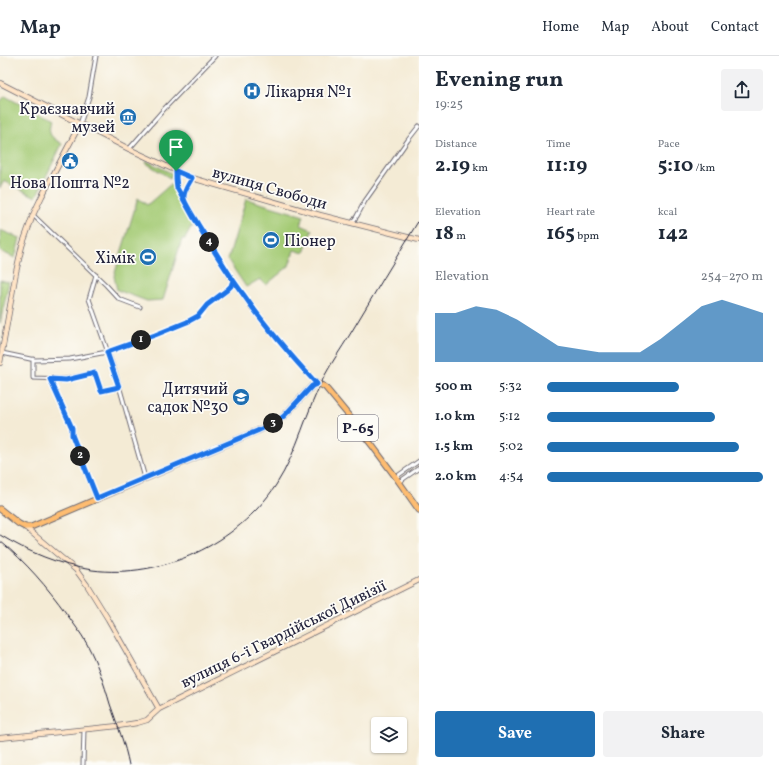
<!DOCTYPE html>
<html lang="en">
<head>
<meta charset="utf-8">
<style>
  body { margin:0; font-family:Vollkorn,serif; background:#f2f2f3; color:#1f2937; height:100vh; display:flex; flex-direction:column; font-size:15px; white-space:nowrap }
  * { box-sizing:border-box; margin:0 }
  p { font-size:13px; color:#747a83 }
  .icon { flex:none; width:22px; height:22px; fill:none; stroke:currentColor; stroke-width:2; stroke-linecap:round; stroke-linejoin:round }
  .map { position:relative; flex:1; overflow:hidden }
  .sheet { display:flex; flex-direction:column; background:#fff; width:360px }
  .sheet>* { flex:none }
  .buttons { position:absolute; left:371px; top:661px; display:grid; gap:8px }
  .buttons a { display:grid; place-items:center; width:36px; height:36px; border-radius:4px; background:#fff; box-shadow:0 1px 3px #0004; font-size:20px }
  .pin { position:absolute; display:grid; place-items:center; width:34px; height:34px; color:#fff; margin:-41px -17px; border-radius:50% 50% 50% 0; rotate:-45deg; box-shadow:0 0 4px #0007 }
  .pin .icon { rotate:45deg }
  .km { position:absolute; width:20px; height:20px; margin:-10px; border-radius:50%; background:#222; color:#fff; font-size:11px; line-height:20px; text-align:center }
  .round { display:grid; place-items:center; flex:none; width:42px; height:42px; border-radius:4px; background:#f2f2f3 }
  .head { display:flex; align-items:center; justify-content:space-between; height:68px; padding:0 16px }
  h1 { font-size:22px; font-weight:700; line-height:30px }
  .stats { display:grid; grid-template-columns:repeat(3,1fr); gap:6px; height:68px; padding:4px 16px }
  .stats div { display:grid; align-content:center }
  .stats b { font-size:20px; font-weight:700 }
  .stats small { font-size:11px; font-weight:400 }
  .stats p { font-size:11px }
  .chart { height:112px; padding:8px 16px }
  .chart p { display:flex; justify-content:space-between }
  .chart svg { width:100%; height:72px; margin-top:4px; fill:#1f6fb2; opacity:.7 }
  .cta { display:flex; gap:8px; margin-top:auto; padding:8px 16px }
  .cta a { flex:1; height:46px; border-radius:4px; background:#1f6fb2; color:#fff; font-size:16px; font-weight:700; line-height:46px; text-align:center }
  .cta a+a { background:#f2f2f3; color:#1f2937 }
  ul { padding:0 16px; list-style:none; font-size:13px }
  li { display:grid; grid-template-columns:64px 48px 1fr; align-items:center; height:30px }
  li i { height:10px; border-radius:5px; background:#1f6fb2 }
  header { display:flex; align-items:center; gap:24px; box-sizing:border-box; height:56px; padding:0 20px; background:#fff; border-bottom:1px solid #e0e1e3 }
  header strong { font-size:19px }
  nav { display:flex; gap:22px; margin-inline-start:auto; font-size:14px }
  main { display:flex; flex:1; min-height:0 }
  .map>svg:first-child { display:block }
  .green { fill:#a4cb75; stroke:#637658 }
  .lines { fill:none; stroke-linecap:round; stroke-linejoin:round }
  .street-casing { stroke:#6c6871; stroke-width:5 }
  .secondary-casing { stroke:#6c6871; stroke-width:6 }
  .primary-casing { stroke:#6c6871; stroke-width:7 }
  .street { stroke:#fff; stroke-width:3 }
  .secondary { stroke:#ffe4c6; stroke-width:4.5 }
  .primary { stroke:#febc70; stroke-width:5 }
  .rail { stroke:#22223b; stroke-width:1 }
  .route-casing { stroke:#fff; stroke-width:8 }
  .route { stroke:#1a73e8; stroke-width:5 }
  .labels { text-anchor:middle; stroke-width:3.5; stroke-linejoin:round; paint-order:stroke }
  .shield { fill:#fdfcf7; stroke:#646373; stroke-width:1 }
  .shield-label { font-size:15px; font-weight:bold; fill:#22223b }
  .poi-label { font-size:16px; fill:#22223b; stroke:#fdfcf7; text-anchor:end }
  .street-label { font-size:16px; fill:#22223b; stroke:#fdfcf7 }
</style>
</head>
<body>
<header>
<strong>Map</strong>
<nav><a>Home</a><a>Map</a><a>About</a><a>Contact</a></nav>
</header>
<main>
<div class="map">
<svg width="419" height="709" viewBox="0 0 419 709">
  <rect width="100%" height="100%" fill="#fdfcf7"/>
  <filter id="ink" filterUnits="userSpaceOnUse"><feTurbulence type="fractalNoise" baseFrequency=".025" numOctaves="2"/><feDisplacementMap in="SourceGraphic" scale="8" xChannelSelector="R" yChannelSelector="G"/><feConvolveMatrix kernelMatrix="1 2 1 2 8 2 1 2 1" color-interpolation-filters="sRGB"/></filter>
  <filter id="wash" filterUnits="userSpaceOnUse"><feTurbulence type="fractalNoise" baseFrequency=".012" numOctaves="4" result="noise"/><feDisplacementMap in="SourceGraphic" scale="16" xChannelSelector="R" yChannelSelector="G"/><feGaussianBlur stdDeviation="0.9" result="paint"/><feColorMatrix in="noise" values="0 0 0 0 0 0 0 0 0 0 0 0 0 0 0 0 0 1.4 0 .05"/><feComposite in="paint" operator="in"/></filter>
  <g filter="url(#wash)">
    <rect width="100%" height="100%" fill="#f4ebd5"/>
    <path class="green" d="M 5,40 L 51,65 C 47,79 51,81 62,88 L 36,141 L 4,125 L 0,132 L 0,46 Z
      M 147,105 L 173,118 L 170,122 L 146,107 Z
      M 171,128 L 193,168 L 185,183 L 182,183 L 163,244 L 147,245 L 117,234 L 114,220 L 138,142 L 147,149 Z
      M 246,143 L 304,160 L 301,169 L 312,174 L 304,197 L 294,194 L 289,210 L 266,229 L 260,223 L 246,231 L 228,204 Z
      M 0,174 L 20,182 L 15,202 L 0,195 Z
      M 0,224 L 9,226 L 0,267 Z"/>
  </g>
  <g filter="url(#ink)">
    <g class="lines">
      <defs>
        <path id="street" d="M 80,68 L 89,41 L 96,0
          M 129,93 L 165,52 L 215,0
          M 176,115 L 176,122 L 177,132 C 198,168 218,205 243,239 C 265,270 290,299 317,328
          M 184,142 L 185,136 L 192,122
          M 33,159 L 106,229 L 119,243 L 140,251
          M 352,167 L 357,160 L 365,145 L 408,84 L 419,70
          M 96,219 L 89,243 L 116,319 L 145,422
          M 2,297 L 35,304 L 70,303 L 107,296 L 155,279 L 187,266 L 198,260 L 207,249 L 217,241 L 227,235 L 231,230 L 233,224
          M 33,303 L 33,322 L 65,323 L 95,317 L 101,335 L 119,331
          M 50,323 L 72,372 L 72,379 L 97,443
          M 396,421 L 419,405
          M 399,426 L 419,412
          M 83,709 L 84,673"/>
        <path id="secondary" d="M 0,27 L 129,93 L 192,122 L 320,159 L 419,184
          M 0,307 L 16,216 L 22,190 L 33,159 L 42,140 L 80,68
          M 25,471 L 76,514 L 87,529 L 108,563 L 159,653
          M 0,682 L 118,670 L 137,667 L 147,664 L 159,653 L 419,524"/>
        <path id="primary" d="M 0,453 L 19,468 L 25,471 L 31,471 L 257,375 L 276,366 L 284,360 L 312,330 C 318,327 320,328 325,331 C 359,371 390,412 419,454"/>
      </defs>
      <use href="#street" class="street-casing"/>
      <use href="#secondary" class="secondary-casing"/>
      <use href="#primary" class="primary-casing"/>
      <use href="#street" class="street"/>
      <use href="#secondary" class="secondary"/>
      <use href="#primary" class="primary"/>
      <path class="rail" d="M 0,479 C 28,496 59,509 92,514 C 162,523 237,488 276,429 C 298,395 306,355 325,319 C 332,306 341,293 349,280 C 372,241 396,202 419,164
        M 0,485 C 26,506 47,531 66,557 C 73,567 81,577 87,588 C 97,607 104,627 110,648 C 117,668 125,688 129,709"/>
    </g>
  </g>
  <g class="lines" filter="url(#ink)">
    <defs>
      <path id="route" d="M 176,115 L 176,122 L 177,132 L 194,162 L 233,224 L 231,230 L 227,234 L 207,249 L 198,260 L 187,266 L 155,279 L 107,296 L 119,331 L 101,335 L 95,317 L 66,324 L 50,323 L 72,372 L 72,379 L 97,442 L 257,375 L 276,366 L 284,360 L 312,330 L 317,328 C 290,299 265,270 243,238 C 228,218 214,195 201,174 C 198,167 184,147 184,142 C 183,135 189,128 192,122 L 176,115"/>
    </defs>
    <use href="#route" class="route-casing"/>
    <use href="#route" class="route"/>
  </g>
  <defs>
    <symbol id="hospital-disc" viewBox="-11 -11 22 22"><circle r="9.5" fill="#1f6fb2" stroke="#fdfcf7"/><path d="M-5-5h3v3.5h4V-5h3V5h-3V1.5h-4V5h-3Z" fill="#fff"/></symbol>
    <symbol id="museum-disc" viewBox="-11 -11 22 22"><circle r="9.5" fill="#1f6fb2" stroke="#fdfcf7"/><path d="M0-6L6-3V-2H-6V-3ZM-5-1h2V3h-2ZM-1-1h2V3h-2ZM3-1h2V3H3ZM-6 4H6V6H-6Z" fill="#fff"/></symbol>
    <symbol id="civic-disc" viewBox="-11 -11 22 22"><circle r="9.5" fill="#1f6fb2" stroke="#fdfcf7"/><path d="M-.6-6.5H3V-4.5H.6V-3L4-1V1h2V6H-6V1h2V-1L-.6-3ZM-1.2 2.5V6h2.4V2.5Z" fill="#fff"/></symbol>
    <symbol id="stadium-disc" viewBox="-11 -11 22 22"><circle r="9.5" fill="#1f6fb2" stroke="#fdfcf7"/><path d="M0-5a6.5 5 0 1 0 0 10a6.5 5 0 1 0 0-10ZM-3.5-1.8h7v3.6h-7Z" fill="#fff"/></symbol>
    <symbol id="school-disc" viewBox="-11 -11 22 22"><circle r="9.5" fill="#1f6fb2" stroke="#fdfcf7"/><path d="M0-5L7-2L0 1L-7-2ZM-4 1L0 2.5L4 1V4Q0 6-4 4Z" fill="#fff"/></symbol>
  </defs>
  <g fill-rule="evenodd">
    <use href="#hospital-disc" x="242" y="25" width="20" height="20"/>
    <use href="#museum-disc" x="118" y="51" width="20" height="20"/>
    <use href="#civic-disc" x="60" y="95" width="20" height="20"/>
    <use href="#stadium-disc" x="261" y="174" width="20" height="20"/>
    <use href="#stadium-disc" x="138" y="191" width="20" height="20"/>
    <use href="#school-disc" x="231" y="331" width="20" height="20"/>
  </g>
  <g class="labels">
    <rect class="shield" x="338" y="359" width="40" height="26" rx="3"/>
    <g class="shield-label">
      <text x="358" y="377">Р-65</text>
    </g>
    <g class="poi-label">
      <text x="265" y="41" text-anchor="start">Лікарня №1</text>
      <text x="115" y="58">Краєзнавчий<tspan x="115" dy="18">музей</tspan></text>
      <text x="70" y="132" text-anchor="middle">Нова Пошта №2</text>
      <text x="284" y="190" text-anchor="start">Піонер</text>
      <text x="135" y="207">Хімік</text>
      <text x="228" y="338">Дитячий<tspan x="228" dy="18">садок №30</tspan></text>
    </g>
    <g class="street-label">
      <text transform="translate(270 131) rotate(16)" y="6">вулиця Свободи</text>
      <text transform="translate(283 577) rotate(-26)" y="6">вулиця 6-ї Гвардійської Дивізії</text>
    </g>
  </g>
</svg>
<div class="buttons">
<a><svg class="icon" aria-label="layers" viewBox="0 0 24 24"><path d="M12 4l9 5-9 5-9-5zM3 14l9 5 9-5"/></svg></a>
</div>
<div class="pin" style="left:176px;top:115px;background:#1e9e55"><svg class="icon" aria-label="arrive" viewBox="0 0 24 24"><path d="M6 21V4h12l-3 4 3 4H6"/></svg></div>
<b class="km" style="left:141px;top:284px">1</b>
<b class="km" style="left:80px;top:400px">2</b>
<b class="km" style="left:273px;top:367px">3</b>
<b class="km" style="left:209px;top:186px">4</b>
</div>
<section class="sheet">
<div class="head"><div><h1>Evening run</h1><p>19:25</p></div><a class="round"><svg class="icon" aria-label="share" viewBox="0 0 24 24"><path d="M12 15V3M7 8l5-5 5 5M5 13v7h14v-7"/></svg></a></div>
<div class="stats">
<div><p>Distance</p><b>2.19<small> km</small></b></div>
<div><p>Time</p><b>11:19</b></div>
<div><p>Pace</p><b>5:10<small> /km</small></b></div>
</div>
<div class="stats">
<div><p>Elevation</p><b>18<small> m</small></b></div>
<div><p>Heart rate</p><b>165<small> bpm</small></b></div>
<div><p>kcal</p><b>142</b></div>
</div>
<div class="chart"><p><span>Elevation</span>254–270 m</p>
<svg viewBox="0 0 160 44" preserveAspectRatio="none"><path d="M0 44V14L10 14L20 10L30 12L40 18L50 26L60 34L70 36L80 38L90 38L100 38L110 30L120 20L130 10L140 6L150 10L160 14V44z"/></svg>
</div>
<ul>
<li><b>500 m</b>5:32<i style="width:61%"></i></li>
<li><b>1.0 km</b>5:12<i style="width:78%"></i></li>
<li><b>1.5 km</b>5:02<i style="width:89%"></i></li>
<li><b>2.0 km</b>4:54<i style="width:100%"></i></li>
</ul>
<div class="cta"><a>Save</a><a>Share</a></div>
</section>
</main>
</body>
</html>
